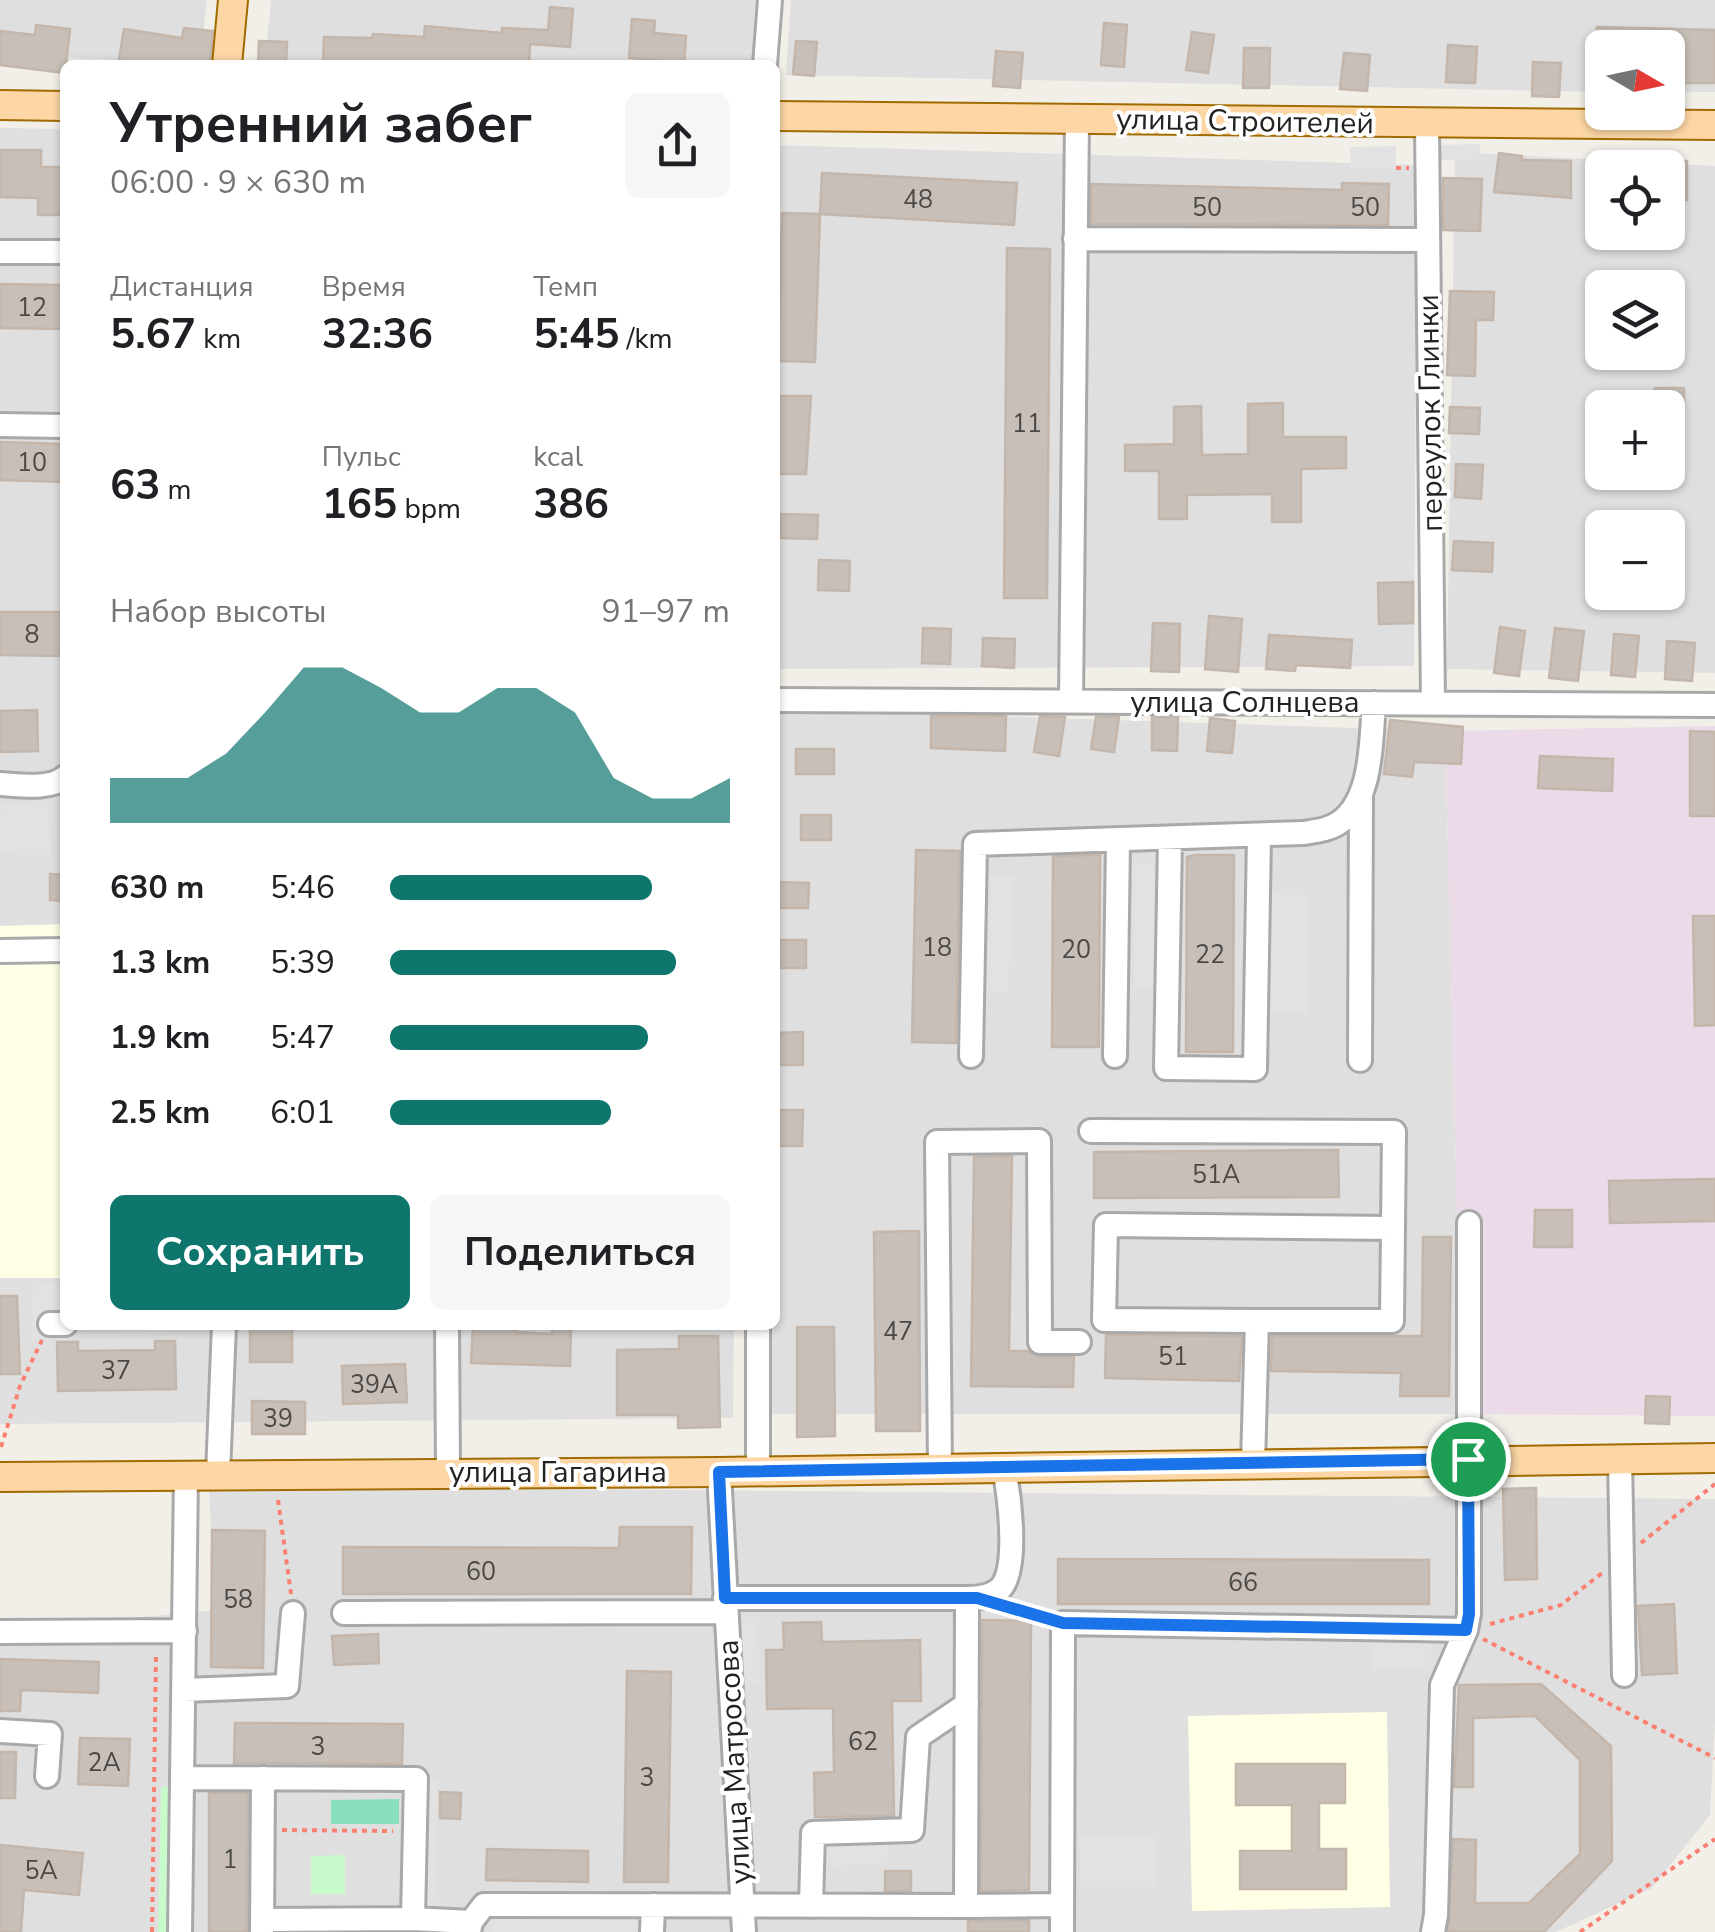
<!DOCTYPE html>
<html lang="ru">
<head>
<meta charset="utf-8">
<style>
  body { margin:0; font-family:"Nunito Sans",sans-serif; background:#f6f6f6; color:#202124; height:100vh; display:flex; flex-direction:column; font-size:38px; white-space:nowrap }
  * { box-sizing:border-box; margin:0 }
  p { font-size:32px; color:#757577 }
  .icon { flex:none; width:55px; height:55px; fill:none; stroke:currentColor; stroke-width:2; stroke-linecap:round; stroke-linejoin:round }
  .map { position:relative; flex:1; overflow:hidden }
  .drawer { position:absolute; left:60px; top:60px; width:720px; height:1270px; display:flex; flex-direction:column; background:#fff; border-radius:15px; box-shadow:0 2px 8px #0004 }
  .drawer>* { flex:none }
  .needle { width:65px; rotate:99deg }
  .controls { position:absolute; left:1585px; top:30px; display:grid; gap:20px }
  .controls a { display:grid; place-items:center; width:100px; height:100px; border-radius:15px; background:#fff; box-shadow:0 2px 8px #0004; font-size:50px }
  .pin { position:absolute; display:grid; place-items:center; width:85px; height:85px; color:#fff; margin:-42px; border:5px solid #fff; border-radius:50%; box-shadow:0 2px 10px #0007 }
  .round { display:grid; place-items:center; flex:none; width:105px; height:105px; border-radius:15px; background:#f6f6f6 }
  .summary { display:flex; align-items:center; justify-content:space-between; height:170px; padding:0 50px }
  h1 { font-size:55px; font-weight:700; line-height:75px }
  .metrics { display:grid; grid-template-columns:repeat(3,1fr); gap:15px; height:170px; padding:10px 50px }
  .metrics div { display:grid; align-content:center }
  .metrics b { font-size:42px; font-weight:700 }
  .metrics small { font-size:28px; font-weight:400 }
  .metrics p { font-size:28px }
  .chart { height:280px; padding:20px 50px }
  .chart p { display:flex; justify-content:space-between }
  .chart svg { width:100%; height:180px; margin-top:10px; fill:#0f766e; opacity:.7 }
  .primary-button { display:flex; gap:20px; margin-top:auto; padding:20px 50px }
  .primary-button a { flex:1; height:115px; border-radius:15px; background:#0f766e; color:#fff; font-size:40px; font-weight:700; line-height:115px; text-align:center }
  .primary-button a+a { background:#f6f6f6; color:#202124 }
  ul { padding:0 50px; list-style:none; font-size:32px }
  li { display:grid; grid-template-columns:160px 120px 1fr; align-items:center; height:75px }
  li i { height:25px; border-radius:12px; background:#0f766e }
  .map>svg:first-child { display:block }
  .residential { fill:#e0dfdf; fill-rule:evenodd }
  .industrial { fill:#ebdbe8 }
  .education { fill:#ffffe5 }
  .park { fill:#c8facc }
  .pitch { fill:#88e0be }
  .parking { fill:#e2e2e2 }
  .building { fill:#c7bfb8; stroke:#c4b6ab; stroke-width:2.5 }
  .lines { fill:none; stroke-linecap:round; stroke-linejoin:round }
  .minor-casing { stroke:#a9a9a9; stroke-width:28 }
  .major-casing { stroke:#a06b00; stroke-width:32 }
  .path { stroke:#fa8072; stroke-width:4; stroke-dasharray:5 5; stroke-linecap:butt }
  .minor { stroke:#fff; stroke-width:22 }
  .major { stroke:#fcd6a4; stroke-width:28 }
  .route-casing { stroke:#fff; stroke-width:20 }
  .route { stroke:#1a73e8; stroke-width:12 }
  .labels { text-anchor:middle; stroke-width:8; stroke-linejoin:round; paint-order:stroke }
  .number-label { font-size:25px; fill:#4b4948 }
  .street-label { font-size:30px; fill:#222; stroke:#fff }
</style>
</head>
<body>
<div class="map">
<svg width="1715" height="1932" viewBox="0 0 1715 1932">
  <rect width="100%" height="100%" fill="#f2efe9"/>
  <path class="residential" d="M 0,0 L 207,0 L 200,63 L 0,55 Z
    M 271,0 L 760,0 L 755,62 L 265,61 Z
    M 791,0 L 1715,0 L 1715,92 L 1668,92 L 1668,48 L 1602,48 L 1602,92 L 786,75 Z
    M 0,128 L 65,129 L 65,1325 L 734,1325 L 733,1418 L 0,1424 Z
    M 775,145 L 1417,165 L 1414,666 L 775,669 Z
    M 1455,152 L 1715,166 L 1715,673 L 1447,669 ZM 1602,168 L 1668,168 L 1668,232 L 1602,232 ZM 1602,288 L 1668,288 L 1668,352 L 1602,352 ZM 1602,408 L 1668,408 L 1668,472 L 1602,472 ZM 1602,528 L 1668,528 L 1668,592 L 1602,592 Z
    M 777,709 L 1445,731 L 1462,1414 L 767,1414 L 768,1325 L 775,1325 Z
    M 209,1486 L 1715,1499 L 1715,1723 L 1710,1815 L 1652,1888 L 1556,1932 L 0,1932 L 0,1631 L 215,1610 Z"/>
  <path class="industrial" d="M 1715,726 L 1715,1416 L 1462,1414 L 1445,731 Z"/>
  <path class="education" d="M 65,924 L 65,1278 L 0,1278 L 0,926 Z
    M 1387,1712 L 1390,1907 L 1192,1911 L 1188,1716 Z"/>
  <path class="park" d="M 161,1787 L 171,1787 L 170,1932 L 158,1932 Z
    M 345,1855 L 345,1894 L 311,1894 L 311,1856 Z"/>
  <path class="pitch" d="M 399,1799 L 399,1824 L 331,1824 L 331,1800 Z"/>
  <path class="parking" d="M 1480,144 L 1480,159 L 1440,160 L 1440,145 Z
    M 1396,146 L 1396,168 L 1351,169 L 1350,147 Z
    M 1,805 L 48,807 L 51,855 L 0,854 Z
    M 1133,864 L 1154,864 L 1155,986 L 1134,987 Z
    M 991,875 L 1014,876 L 1008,992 L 986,991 Z
    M 1271,894 L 1310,895 L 1308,1013 L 1269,1012 Z
    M 33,1282 L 65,1282 L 65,1325 L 173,1325 L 173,1334 L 32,1337 Z
    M 758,1622 L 759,1684 L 738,1684 L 735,1623 Z
    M 1372,1634 L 1431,1634 L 1431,1670 L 1371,1669 Z
    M 422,1779 L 438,1780 L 433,1914 L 418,1913 Z
    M 1080,1836 L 1155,1836 L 1155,1887 L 1081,1887 Z
    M 888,1838 L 888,1863 L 822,1867 L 822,1840 Z
    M 491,1916 L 646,1921 L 645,1932 L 491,1932 Z"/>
  <path class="building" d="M 550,7 L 573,9 L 570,47 L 530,44 L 529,65 L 323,65 L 324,37 L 372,38 L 373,34 L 424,37 L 425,26 L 502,33 L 502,28 L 548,30 Z
    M 632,19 L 655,21 L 654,33 L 686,36 L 684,65 L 659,65 L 659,61 L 629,58 Z
    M 1104,23 L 1127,25 L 1124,67 L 1101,65 Z
    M 36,25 L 70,29 L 65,73 L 0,65 L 0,31 L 35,35 Z
    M 1597,27 L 1715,30 L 1715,83 L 1668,83 L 1668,48 L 1596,48 Z
    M 184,28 L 213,31 L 210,65 L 118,65 L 124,29 L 182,38 Z
    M 1192,32 L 1214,35 L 1208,73 L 1186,70 Z
    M 259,41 L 287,42 L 286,65 L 258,65 Z
    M 796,41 L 817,42 L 814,76 L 793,74 Z
    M 1448,45 L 1477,47 L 1475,83 L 1446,82 Z
    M 1244,48 L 1270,48 L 1269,88 L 1243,88 Z
    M 996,51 L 1023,53 L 1020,88 L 993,86 Z
    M 1344,53 L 1370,55 L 1367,91 L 1340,89 Z
    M 1533,62 L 1561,63 L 1559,97 L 1532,96 Z
    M 0,150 L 41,150 L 41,167 L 65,167 L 65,215 L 38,215 L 38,198 L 0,197 Z
    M 1499,153 L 1522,156 L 1521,160 L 1571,161 L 1571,198 L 1494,192 Z
    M 1668,161 L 1687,161 L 1687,200 L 1668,200 Z
    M 822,173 L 1017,183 L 1014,225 L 820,214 Z
    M 1443,178 L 1482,179 L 1480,231 L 1443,230 Z
    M 1342,183 L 1389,184 L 1388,225 L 1091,224 L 1091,184 L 1342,190 Z
    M 782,213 L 820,214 L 815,362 L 778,361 Z
    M 1007,248 L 1050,249 L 1047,598 L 1004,598 Z
    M 0,284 L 65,285 L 65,329 L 0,328 Z
    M 1450,291 L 1494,292 L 1493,320 L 1476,320 L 1475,376 L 1447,375 Z
    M 1655,388 L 1684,388 L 1684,407 L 1655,407 Z
    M 779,396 L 811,396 L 806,474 L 779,474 Z
    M 1283,403 L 1283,437 L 1346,437 L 1346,468 L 1301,469 L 1301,522 L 1272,522 L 1272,494 L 1187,495 L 1187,519 L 1159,519 L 1159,471 L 1125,471 L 1125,445 L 1174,444 L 1174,407 L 1201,406 L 1202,455 L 1248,454 L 1248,404 Z
    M 1450,407 L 1480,408 L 1479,434 L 1449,433 Z
    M 0,442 L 65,444 L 65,482 L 0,480 Z
    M 1456,464 L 1483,465 L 1481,499 L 1455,497 Z
    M 780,514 L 818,515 L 817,539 L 780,538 Z
    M 1454,541 L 1493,543 L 1492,572 L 1452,570 Z
    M 819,560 L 850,561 L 849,591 L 818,590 Z
    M 1413,582 L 1413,623 L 1379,624 L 1378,583 Z
    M 0,612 L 64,612 L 64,656 L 0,655 Z
    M 1209,616 L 1242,619 L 1238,672 L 1205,669 Z
    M 1153,623 L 1180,624 L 1179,672 L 1151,671 Z
    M 1500,627 L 1525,631 L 1519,676 L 1494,673 Z
    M 923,628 L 951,629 L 950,664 L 922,663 Z
    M 1555,628 L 1584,631 L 1578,681 L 1549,678 Z
    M 1614,634 L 1639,636 L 1635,677 L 1611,675 Z
    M 1269,635 L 1352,640 L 1350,668 L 1296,665 L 1295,671 L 1266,669 Z
    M 983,638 L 1015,639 L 1014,668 L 982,666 Z
    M 1667,641 L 1695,643 L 1692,681 L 1665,679 Z
    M 37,710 L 38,751 L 0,752 L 0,711 Z
    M 931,716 L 1006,716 L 1005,751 L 931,748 Z
    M 1040,716 L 1065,717 L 1059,756 L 1034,752 Z
    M 1096,717 L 1119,717 L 1114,752 L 1091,749 Z
    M 1152,717 L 1178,717 L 1177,751 L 1152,750 Z
    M 1210,718 L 1235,721 L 1232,753 L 1207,751 Z
    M 1390,720 L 1463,727 L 1461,764 L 1414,762 L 1412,777 L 1384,774 Z
    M 1690,731 L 1715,732 L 1715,816 L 1690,816 Z
    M 796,749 L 834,749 L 834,774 L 796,774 Z
    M 1540,756 L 1613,759 L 1612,791 L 1538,788 Z
    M 801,815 L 831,815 L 831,840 L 801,840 Z
    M 916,850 L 960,851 L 956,1043 L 912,1042 Z
    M 1100,855 L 1099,1047 L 1052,1047 L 1053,856 Z
    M 1195,855 L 1234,855 L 1233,1052 L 1186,1052 L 1187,857 Z
    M 50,874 L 65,875 L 65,901 L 50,900 Z
    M 776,882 L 809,883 L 808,908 L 776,908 Z
    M 1693,916 L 1715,916 L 1715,1025 L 1695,1026 Z
    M 775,940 L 806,940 L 806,968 L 775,968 Z
    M 803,1032 L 803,1065 L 775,1065 L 775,1033 Z
    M 779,1110 L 803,1110 L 802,1146 L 779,1146 Z
    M 1338,1150 L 1339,1197 L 1094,1198 L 1094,1152 Z
    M 1012,1156 L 1009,1351 L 1028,1351 L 1040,1357 L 1074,1357 L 1073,1387 L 971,1386 L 974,1157 Z
    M 1715,1179 L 1715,1221 L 1610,1223 L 1609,1181 Z
    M 1535,1210 L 1572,1210 L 1572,1247 L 1534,1247 Z
    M 919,1231 L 920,1431 L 876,1431 L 874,1232 Z
    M 1423,1237 L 1451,1237 L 1449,1396 L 1400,1396 L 1401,1373 L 1271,1371 L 1272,1336 L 1422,1336 Z
    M 0,1296 L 17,1296 L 20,1374 L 0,1374 Z
    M 250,1325 L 292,1325 L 292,1362 L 250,1362 Z
    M 473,1325 L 517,1325 L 516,1332 L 552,1334 L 552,1326 L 571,1327 L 570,1366 L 471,1363 Z
    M 797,1327 L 834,1327 L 835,1436 L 797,1437 Z
    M 1106,1335 L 1242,1336 L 1239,1381 L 1105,1378 Z
    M 679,1336 L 718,1336 L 720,1427 L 678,1428 L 678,1415 L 617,1415 L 617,1350 L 679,1349 Z
    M 155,1341 L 175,1341 L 176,1389 L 58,1391 L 57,1342 L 78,1342 L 78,1351 L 155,1350 Z
    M 405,1364 L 407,1402 L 343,1404 L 342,1366 Z
    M 1646,1396 L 1670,1397 L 1669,1424 L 1645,1423 Z
    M 252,1401 L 305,1402 L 305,1434 L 252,1434 Z
    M 1536,1488 L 1537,1579 L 1505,1580 L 1503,1489 Z
    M 620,1527 L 692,1527 L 691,1594 L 343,1594 L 343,1547 L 619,1548 Z
    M 212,1530 L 265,1531 L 263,1668 L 211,1667 Z
    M 1058,1559 L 1429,1560 L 1429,1604 L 1058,1604 Z
    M 1674,1604 L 1677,1673 L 1642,1675 L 1638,1606 Z
    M 982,1620 L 1031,1621 L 1029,1890 L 981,1891 Z
    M 821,1622 L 822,1642 L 920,1640 L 921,1701 L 892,1701 L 894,1816 L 815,1817 L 814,1773 L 834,1772 L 833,1708 L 767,1709 L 766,1650 L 784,1650 L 783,1623 Z
    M 378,1634 L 379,1663 L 334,1665 L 332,1636 Z
    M 0,1659 L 99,1662 L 98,1693 L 21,1690 L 20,1711 L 0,1711 Z
    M 627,1671 L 671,1672 L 668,1882 L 624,1882 Z
    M 1541,1684 L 1611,1746 L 1612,1861 L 1544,1932 L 1448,1932 L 1453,1839 L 1476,1840 L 1475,1903 L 1529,1903 L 1580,1854 L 1580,1760 L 1535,1716 L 1473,1718 L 1473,1787 L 1454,1787 L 1459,1685 Z
    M 235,1723 L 403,1724 L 402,1764 L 234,1763 Z
    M 80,1738 L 130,1739 L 128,1786 L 78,1784 Z
    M 0,1752 L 16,1752 L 15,1798 L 0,1798 Z
    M 1236,1764 L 1345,1764 L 1345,1803 L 1319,1803 L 1319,1849 L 1346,1849 L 1346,1889 L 1240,1889 L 1240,1851 L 1292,1851 L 1292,1805 L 1236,1805 Z
    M 440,1792 L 461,1793 L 460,1819 L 440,1818 Z
    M 209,1793 L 248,1793 L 247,1932 L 209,1932 Z
    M 0,1845 L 83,1853 L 79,1895 L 24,1890 L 21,1932 L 0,1932 Z
    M 487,1849 L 588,1851 L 588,1882 L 486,1880 Z
    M 885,1871 L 911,1871 L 911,1891 L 885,1891 Z
    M 1029,1920 L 1029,1932 L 968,1932 L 968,1921 Z"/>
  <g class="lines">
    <defs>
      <path id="minor" d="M 765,65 L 770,0
        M 1427,124 L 1433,703
        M 1075,239 L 1428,240
        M 0,252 L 65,252
        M 0,425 L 65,426
        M 775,700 L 1715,705
        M 1071,701 L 1077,120
        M 0,784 C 20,785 50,790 65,777
        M 1170,839 L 1166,1068 L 1255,1069 L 1259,835
        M 0,951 L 65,950
        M 971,1056 L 975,844 L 1303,833 C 1316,831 1329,830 1340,822 C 1373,799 1371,738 1374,703
        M 1115,1056 L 1118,841
        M 1360,1060 L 1361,794
        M 1091,1131 L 1394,1132 L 1392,1321 L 1257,1321
        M 50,1324 L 65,1324
        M 447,1325 L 448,1472
        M 1620,1458 L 1624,1675
        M 1253,1463 L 1257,1321 L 1104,1320 L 1106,1225 L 1393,1228
        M 940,1469 L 937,1142 L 1039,1141 L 1040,1342 L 1079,1342
        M 758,1471 L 758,1325
        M 719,1472 L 744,1932
        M 218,1474 L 224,1325
        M 725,1598 L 967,1598 C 978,1598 996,1596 1003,1585 C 1018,1561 1009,1494 1004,1468
        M 344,1613 L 725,1612
        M 0,1632 L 185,1631
        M 184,1690 L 287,1686 L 293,1613
        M 0,1731 L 50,1734 L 47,1776
        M 183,1778 L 416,1779 L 413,1919 L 471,1922
        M 811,1906 L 813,1833 L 912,1830 L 918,1737 L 967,1704
        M 966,1906 L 1062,1905
        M 262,1920 L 413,1919
        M 180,1932 L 186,1475
        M 262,1932 L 263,1778
        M 469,1932 L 471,1922 L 484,1905 L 966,1906 L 967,1598
        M 652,1932 L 653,1905
        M 1062,1932 L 1063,1623 L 1466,1630
        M 1433,1932 L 1436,1915 L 1442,1685 L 1466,1630 L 1469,1614 L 1469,1223"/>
      <path id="major" d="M 227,65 L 233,0
        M 0,105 L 65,106
        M 775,116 L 1715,125
        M 0,1477 L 719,1472 L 1715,1458"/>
    </defs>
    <use href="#minor" class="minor-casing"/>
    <use href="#major" class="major-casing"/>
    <path class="path" d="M 1396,168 L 1409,168
      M 1,1447 L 20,1386 L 42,1340
      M 278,1500 L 291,1594
      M 1641,1543 L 1715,1484
      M 1010,1607 L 1044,1617
      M 1490,1624 L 1561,1605 L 1602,1573
      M 1483,1639 L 1715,1758
      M 282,1830 L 393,1831
      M 152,1932 L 156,1652
      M 1580,1932 L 1715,1839"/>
    <use href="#minor" class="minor"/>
    <use href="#major" class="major"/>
  </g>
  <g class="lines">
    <defs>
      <path id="route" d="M 1468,1459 L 1469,1614 L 1466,1630 L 1063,1623 L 977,1598 L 725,1598 L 719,1472 Z"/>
    </defs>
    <use href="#route" class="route-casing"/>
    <use href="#route" class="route"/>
  </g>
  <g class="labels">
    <g class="number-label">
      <text x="918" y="208">48</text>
      <text x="1207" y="216">50</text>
      <text x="1365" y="216">50</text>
      <text x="32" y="316">12</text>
      <text x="1027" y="432">11</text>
      <text x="32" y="471">10</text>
      <text x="32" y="643">8</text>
      <text x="937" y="956">18</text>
      <text x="1076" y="958">20</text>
      <text x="1210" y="963">22</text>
      <text x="1216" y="1183">51А</text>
      <text x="898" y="1340">47</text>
      <text x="1173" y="1365">51</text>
      <text x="116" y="1379">37</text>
      <text x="374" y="1393">39А</text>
      <text x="278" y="1427">39</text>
      <text x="481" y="1580">60</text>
      <text x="1243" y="1591">66</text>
      <text x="238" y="1608">58</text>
      <text x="863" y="1750">62</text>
      <text x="318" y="1755">3</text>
      <text x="104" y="1771">2А</text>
      <text x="647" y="1786">3</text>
      <text x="230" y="1868">1</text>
      <text x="41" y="1879">5А</text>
    </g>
    <g class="street-label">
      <text transform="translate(1245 121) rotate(1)" y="10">улица Строителей</text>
      <text transform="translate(1430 413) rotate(-91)" y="10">переулок Глинки</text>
      <text x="1245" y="712">улица Солнцева</text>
      <text x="558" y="1482">улица Гагарина</text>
      <text transform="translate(734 1762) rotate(-93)" y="10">улица Матросова</text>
    </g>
  </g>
</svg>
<div class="controls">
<a><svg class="needle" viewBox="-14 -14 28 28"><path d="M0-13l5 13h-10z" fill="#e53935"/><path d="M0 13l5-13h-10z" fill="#757577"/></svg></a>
<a><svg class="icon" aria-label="locate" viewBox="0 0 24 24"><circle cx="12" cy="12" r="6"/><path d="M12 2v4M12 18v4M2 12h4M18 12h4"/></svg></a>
<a><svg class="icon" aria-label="layers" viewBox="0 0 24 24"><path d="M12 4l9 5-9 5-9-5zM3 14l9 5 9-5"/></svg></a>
<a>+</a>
<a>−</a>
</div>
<div class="pin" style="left:1468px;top:1459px;background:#1e9e55"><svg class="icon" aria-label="arrive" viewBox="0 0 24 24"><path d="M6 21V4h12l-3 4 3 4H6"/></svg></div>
<section class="drawer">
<div class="summary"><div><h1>Утренний забег</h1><p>06:00 · 9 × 630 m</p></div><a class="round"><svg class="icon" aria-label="share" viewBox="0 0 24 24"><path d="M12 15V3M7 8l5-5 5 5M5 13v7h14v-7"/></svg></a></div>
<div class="metrics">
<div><p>Дистанция</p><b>5.67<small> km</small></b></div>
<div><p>Время</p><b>32:36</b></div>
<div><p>Темп</p><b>5:45<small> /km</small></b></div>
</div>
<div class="metrics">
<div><b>63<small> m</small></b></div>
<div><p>Пульс</p><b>165<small> bpm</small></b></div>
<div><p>kcal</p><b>386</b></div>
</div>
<div class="chart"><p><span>Набор высоты</span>91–97 m</p>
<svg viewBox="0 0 160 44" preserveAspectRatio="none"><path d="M0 44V33L10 33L20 33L30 27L40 17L50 6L60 6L70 11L80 17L90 17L100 11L110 11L120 17L130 33L140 38L150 38L160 33V44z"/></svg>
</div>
<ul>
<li><b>630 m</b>5:46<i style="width:77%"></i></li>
<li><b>1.3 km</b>5:39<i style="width:84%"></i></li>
<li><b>1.9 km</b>5:47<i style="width:76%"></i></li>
<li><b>2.5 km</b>6:01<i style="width:65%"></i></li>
</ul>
<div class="primary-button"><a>Сохранить</a><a>Поделиться</a></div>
</section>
</div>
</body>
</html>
